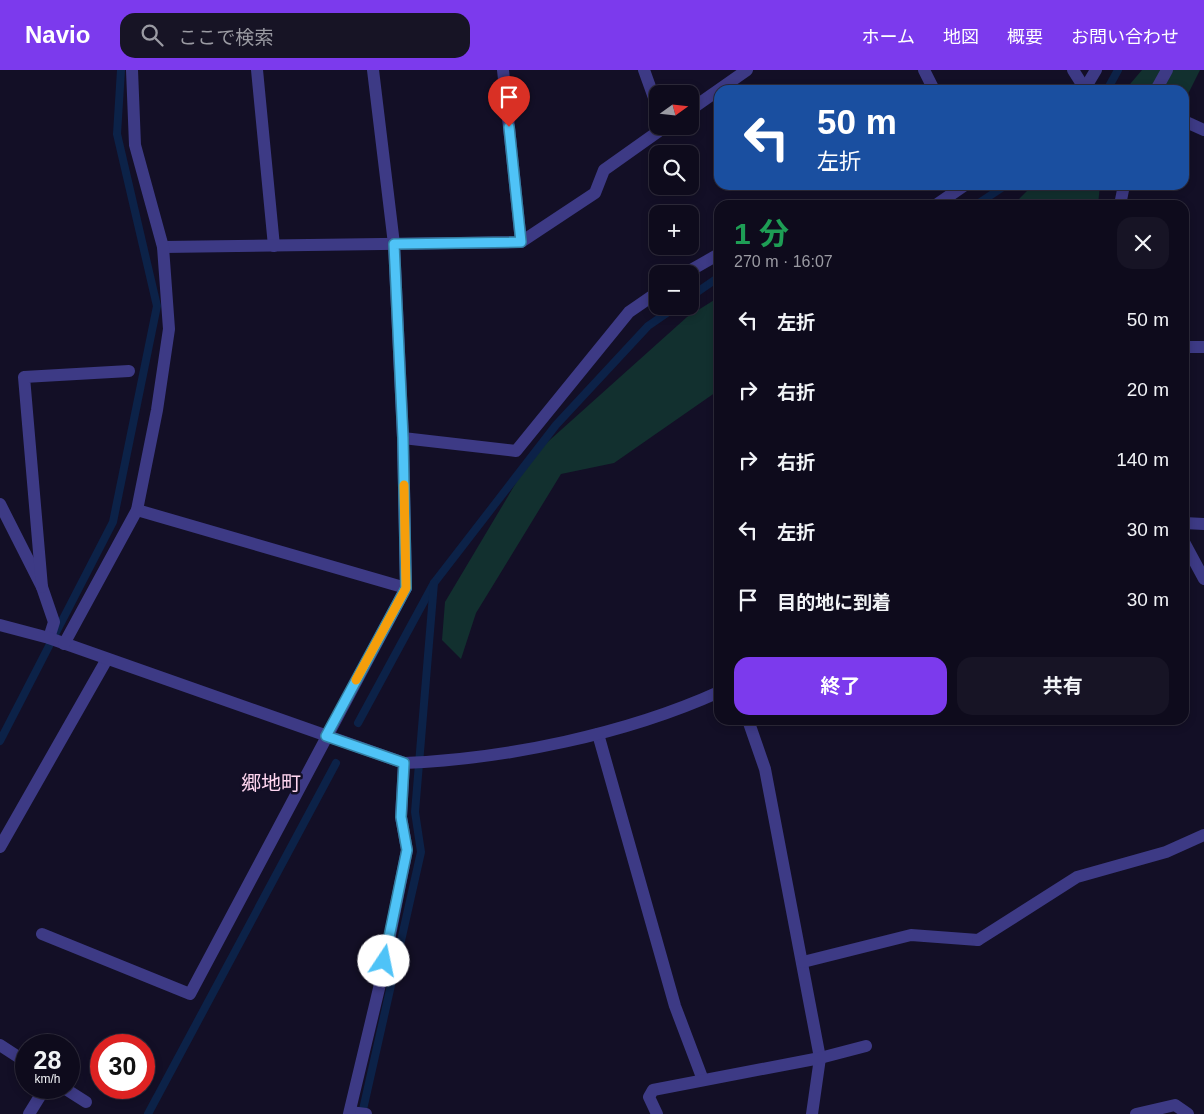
<!DOCTYPE html>
<html lang="ja">
<head>
<meta charset="utf-8">
<style>
  :root { --surface:#0e0b1c; --page:#171425; --text:#f1f3f6; --muted:#9b9ba3; --line:#2e2b3b; --accent:#7c3aed }
  body { margin:0; font-family:Helvetica,"Noto Sans JP",sans-serif; background:var(--page); color:var(--text); height:100vh; display:flex; flex-direction:column; font-size:19px; white-space:nowrap }
  * { box-sizing:border-box; margin:0 }
  p { font-size:16px; color:var(--muted) }
  .icon { flex:none; width:28px; height:28px; fill:none; stroke:currentColor; stroke-width:2; stroke-linecap:round; stroke-linejoin:round }
  .map { position:relative; flex:1; overflow:hidden }
  .panel { position:absolute; left:714px; top:130px; width:475px; height:525px; display:flex; flex-direction:column; background:var(--surface); border-radius:15px; box-shadow:0 2px 8px #0003,0 0 0 1px var(--line) }
  .panel>* { flex:none }
  .top-card { position:absolute; left:714px; top:15px; width:475px; height:105px; border-radius:15px; box-shadow:0 2px 8px #0003,0 0 0 1px var(--line); background:#1a4fa0; color:#fff; overflow:hidden }
  .needle { width:32px; rotate:75deg }
  .tools { position:absolute; left:649px; top:15px; display:grid; gap:10px }
  .tools a { display:grid; place-items:center; width:50px; height:50px; border-radius:10px; background:var(--surface); box-shadow:0 2px 8px #0003,0 0 0 1px var(--line); font-size:25px }
  .speed { position:absolute; left:15px; top:964px; display:flex; gap:10px; font-size:25px; font-weight:700; text-align:center }
  .speed>* { display:grid; place-content:center; width:65px; height:65px; border-radius:50%; background:var(--surface); box-shadow:0 2px 8px #0003,0 0 0 1px var(--line); line-height:1 }
  .speed small { font-size:12px; font-weight:400 }
  .speed .limit { border:8px solid #d22; background:#fff; color:#111 }
  .pin { position:absolute; display:grid; place-items:center; width:42px; height:42px; color:#fff; margin:-51px -21px; border-radius:50% 50% 50% 0; rotate:-45deg; box-shadow:0 0 5px #0007 }
  .pin .icon { rotate:45deg }
  .me { position:absolute; width:55px; margin:-28px; rotate:11deg; stroke-linejoin:round; filter:drop-shadow(0 0 4px #0008) }
  .turn { display:flex; align-items:center; gap:18px; height:105px; padding:0 20px; font-size:22px }
  .turn .icon { width:65px; height:65px; stroke-width:2.5 }
  .turn b { display:block; font-size:35px; line-height:42px }
  .round { display:grid; place-items:center; flex:none; width:52px; height:52px; border-radius:15px; background:var(--page) }
  .headline { display:flex; align-items:center; justify-content:space-between; height:85px; padding:0 20px }
  h1 { font-size:30px; font-weight:700; line-height:38px; color:#1e9e55 }
  .cta { display:flex; gap:10px; margin-top:auto; padding:10px 20px }
  .cta a { flex:1; height:58px; border-radius:15px; background:var(--accent); color:#fff; font-size:20px; font-weight:700; line-height:58px; text-align:center }
  .cta a+a { background:var(--page); color:var(--text) }
  ul { padding:0; list-style:none }
  li { display:flex; align-items:center; gap:15px; height:70px; padding:0 20px }
  li div { flex:1 }
  li b { display:block; font-size:19px }
  li em { font-style:normal }
  header { display:flex; align-items:center; gap:30px; box-sizing:border-box; height:70px; padding:0 25px; background:var(--accent); color:#fff }
  header strong { font-size:24px }
  nav { display:flex; gap:28px; margin-inline-start:auto; font-size:18px }
  .search { width:350px; height:45px; background:var(--page); display:flex; align-items:center; gap:12px; box-sizing:border-box; padding:0 18px; border-radius:15px; color:var(--muted); font-size:19px }
  .map>svg:first-child { display:block }
  .green { fill:#12302f }
  .lines { fill:none; stroke-linecap:round; stroke-linejoin:round }
  .stream { stroke:#0c2248; stroke-width:8 }
  .lane { stroke:#3d3a85; stroke-width:12 }
  .street { stroke:#3d3a85; stroke-width:12 }
  .route-casing { stroke:#337fa1; stroke-width:12 }
  .route { stroke:#4fc3f7; stroke-width:9 }
  .slow { stroke:#f59e0b; stroke-width:9 }
  .labels { text-anchor:middle; dominant-baseline:central; stroke-width:5; stroke-linejoin:round; paint-order:stroke }
  .quarter-label { font-size:20px; fill:#ffd6f0; stroke:#130f26 }
</style>
</head>
<body>
<header>
<strong>Navio</strong>
<div class="search"><svg class="icon" aria-label="search" viewBox="0 0 24 24"><circle cx="10" cy="10" r="6"/><path d="M15 15l6 6"/></svg>ここで検索</div>
<nav><a>ホーム</a><a>地図</a><a>概要</a><a>お問い合わせ</a></nav>
</header>
<div class="map">
<svg width="1204" height="1044" viewBox="0 0 1204 1044">
  <rect width="100%" height="100%" fill="#130f26"/>
  <g class="green">
    <polygon points="1142,0 1200,0 1184,32 1184,20 1125,20"/>
    <polygon points="1033,115 1100,115 1098,135 1013,135"/>
    <polygon points="719,227 719,320 614,393 561,404 476,543 461,589 442,570 445,532 532,386 687,247"/>
  </g>
  <g class="lines">
    <g class="stream">
      <polyline points="1107,20 1118,0"/>
      <polyline points="976,135 1006,115"/>
      <polyline points="690,227 719,207"/>
      <polyline points="358,653 434,513 556,355 648,256 677,236"/>
      <polyline points="0,671 113,452 157,236 117,64 121,0"/>
      <polyline points="148,1044 336,693"/>
      <polyline points="362,1044 421,782 415,742 434,513"/>
    </g>
    <g class="lane">
      <polyline points="1184,51 1204,60"/>
      <polyline points="1184,277 1204,277"/>
      <polyline points="0,434 42,517 54,552 49,568"/>
      <polyline points="42,517 24,307 129,301"/>
      <polyline points="748,650 765,699 820,988 812,1044"/>
      <polyline points="598,664 675,936 703,1010"/>
      <polyline points="0,777 107,589"/>
      <polyline points="803,892 911,865 978,870"/>
      <polyline points="350,1042 366,1044"/>
    </g>
    <g class="street">
      <polyline points="257,0 274,176"/>
      <polyline points="503,0 521,172"/>
      <polyline points="644,0 658,39"/>
      <polyline points="924,0 934,20"/>
      <polyline points="1073,0 1085,19"/>
      <polyline points="1084,20 1096,0"/>
      <polyline points="1156,20 1167,0"/>
      <polyline points="690,40 747,0"/>
      <polyline points="936,135 965,115"/>
      <polyline points="1120,135 1124,115"/>
      <polyline points="163,177 521,172 595,123 604,100 666,56"/>
      <polyline points="684,204 719,184"/>
      <polyline points="403,368 516,381 629,242 658,222"/>
      <polyline points="137,440 406,518"/>
      <polyline points="1184,453 1204,454"/>
      <polyline points="1184,472 1204,509"/>
      <path d="M0,555L49,568L404,693C506,689 626,664 719,622"/>
      <polyline points="64,574 137,440 157,340 169,259 163,177 135,75 132,0"/>
      <polyline points="42,864 190,924 406,518 403,368 394,174 373,0"/>
      <polyline points="978,870 1077,807 1166,782 1204,765"/>
      <polyline points="0,975 26,992"/>
      <polyline points="64,1018 86,1032"/>
      <polyline points="29,1044 45,1018"/>
      <polyline points="349,1044 381,910 407,780 401,747 404,693"/>
      <polyline points="657,1044 649,1027 653,1020 820,988 866,976"/>
      <polyline points="1136,1044 1175,1035 1188,1044"/>
    </g>
  </g>
  <g class="lines">
    <g class="route-casing">
      <polyline id="route" points="384,891 407,780 401,747 404,693 326,666 406,518 403,368 394,174 521,172 509,57"/>
    </g>
    <use href="#route" class="route"/>
    <polyline class="slow" points="356,610 406,518 404,415"/>
  </g>
  <g class="labels">
    <g class="quarter-label">
      <text x="271" y="713">郷地町</text>
    </g>
  </g>
</svg>
<div class="tools">
<a><svg class="needle" viewBox="-14 -14 28 28"><path d="M0-13l5 13h-10z" fill="#e53935"/><path d="M0 13l5-13h-10z" fill="#9b9ba3"/></svg></a>
<a><svg class="icon" aria-label="search" viewBox="0 0 24 24"><circle cx="10" cy="10" r="6"/><path d="M15 15l6 6"/></svg></a>
<a>+</a>
<a>−</a>
</div>
<div class="speed"><div>28<small>km/h</small></div><div class="limit">30</div></div>
<div class="pin" style="left:509px;top:57px;background:#d93025"><svg class="icon" aria-label="arrive" viewBox="0 0 24 24"><path d="M6 21V4h12l-3 4 3 4H6"/></svg></div>
<svg class="me" style="left:384px;top:891px" viewBox="-20 -20 40 40"><circle r="19" fill="#fff"/><path d="M0-13L10 11 0 6-10 11z" fill="#4fc3f7"/></svg>
<div class="top-card">
<div class="turn"><svg class="icon" aria-label="left" viewBox="0 0 24 24"><path d="M17 20v-9H6M10 6l-5 5 5 5"/></svg><div><b>50 m</b>左折</div></div>
</div>
<section class="panel">
<div class="headline"><div><h1>1 分</h1><p>270 m · 16:07</p></div><a class="round"><svg class="icon" aria-label="close" viewBox="0 0 24 24"><path d="M6 6l12 12M18 6L6 18"/></svg></a></div>
<ul>
<li><svg class="icon" aria-label="left" viewBox="0 0 24 24"><path d="M17 20v-9H6M10 6l-5 5 5 5"/></svg><div><b>左折</b></div><em>50 m</em></li>
<li><svg class="icon" aria-label="right" viewBox="0 0 24 24"><path d="M7 20v-9h11M14 6l5 5-5 5"/></svg><div><b>右折</b></div><em>20 m</em></li>
<li><svg class="icon" aria-label="right" viewBox="0 0 24 24"><path d="M7 20v-9h11M14 6l5 5-5 5"/></svg><div><b>右折</b></div><em>140 m</em></li>
<li><svg class="icon" aria-label="left" viewBox="0 0 24 24"><path d="M17 20v-9H6M10 6l-5 5 5 5"/></svg><div><b>左折</b></div><em>30 m</em></li>
<li><svg class="icon" aria-label="arrive" viewBox="0 0 24 24"><path d="M6 21V4h12l-3 4 3 4H6"/></svg><div><b>目的地に到着</b></div><em>30 m</em></li>
</ul>
<div class="cta"><a>終了</a><a>共有</a></div>
</section>
</div>
</body>
</html>
